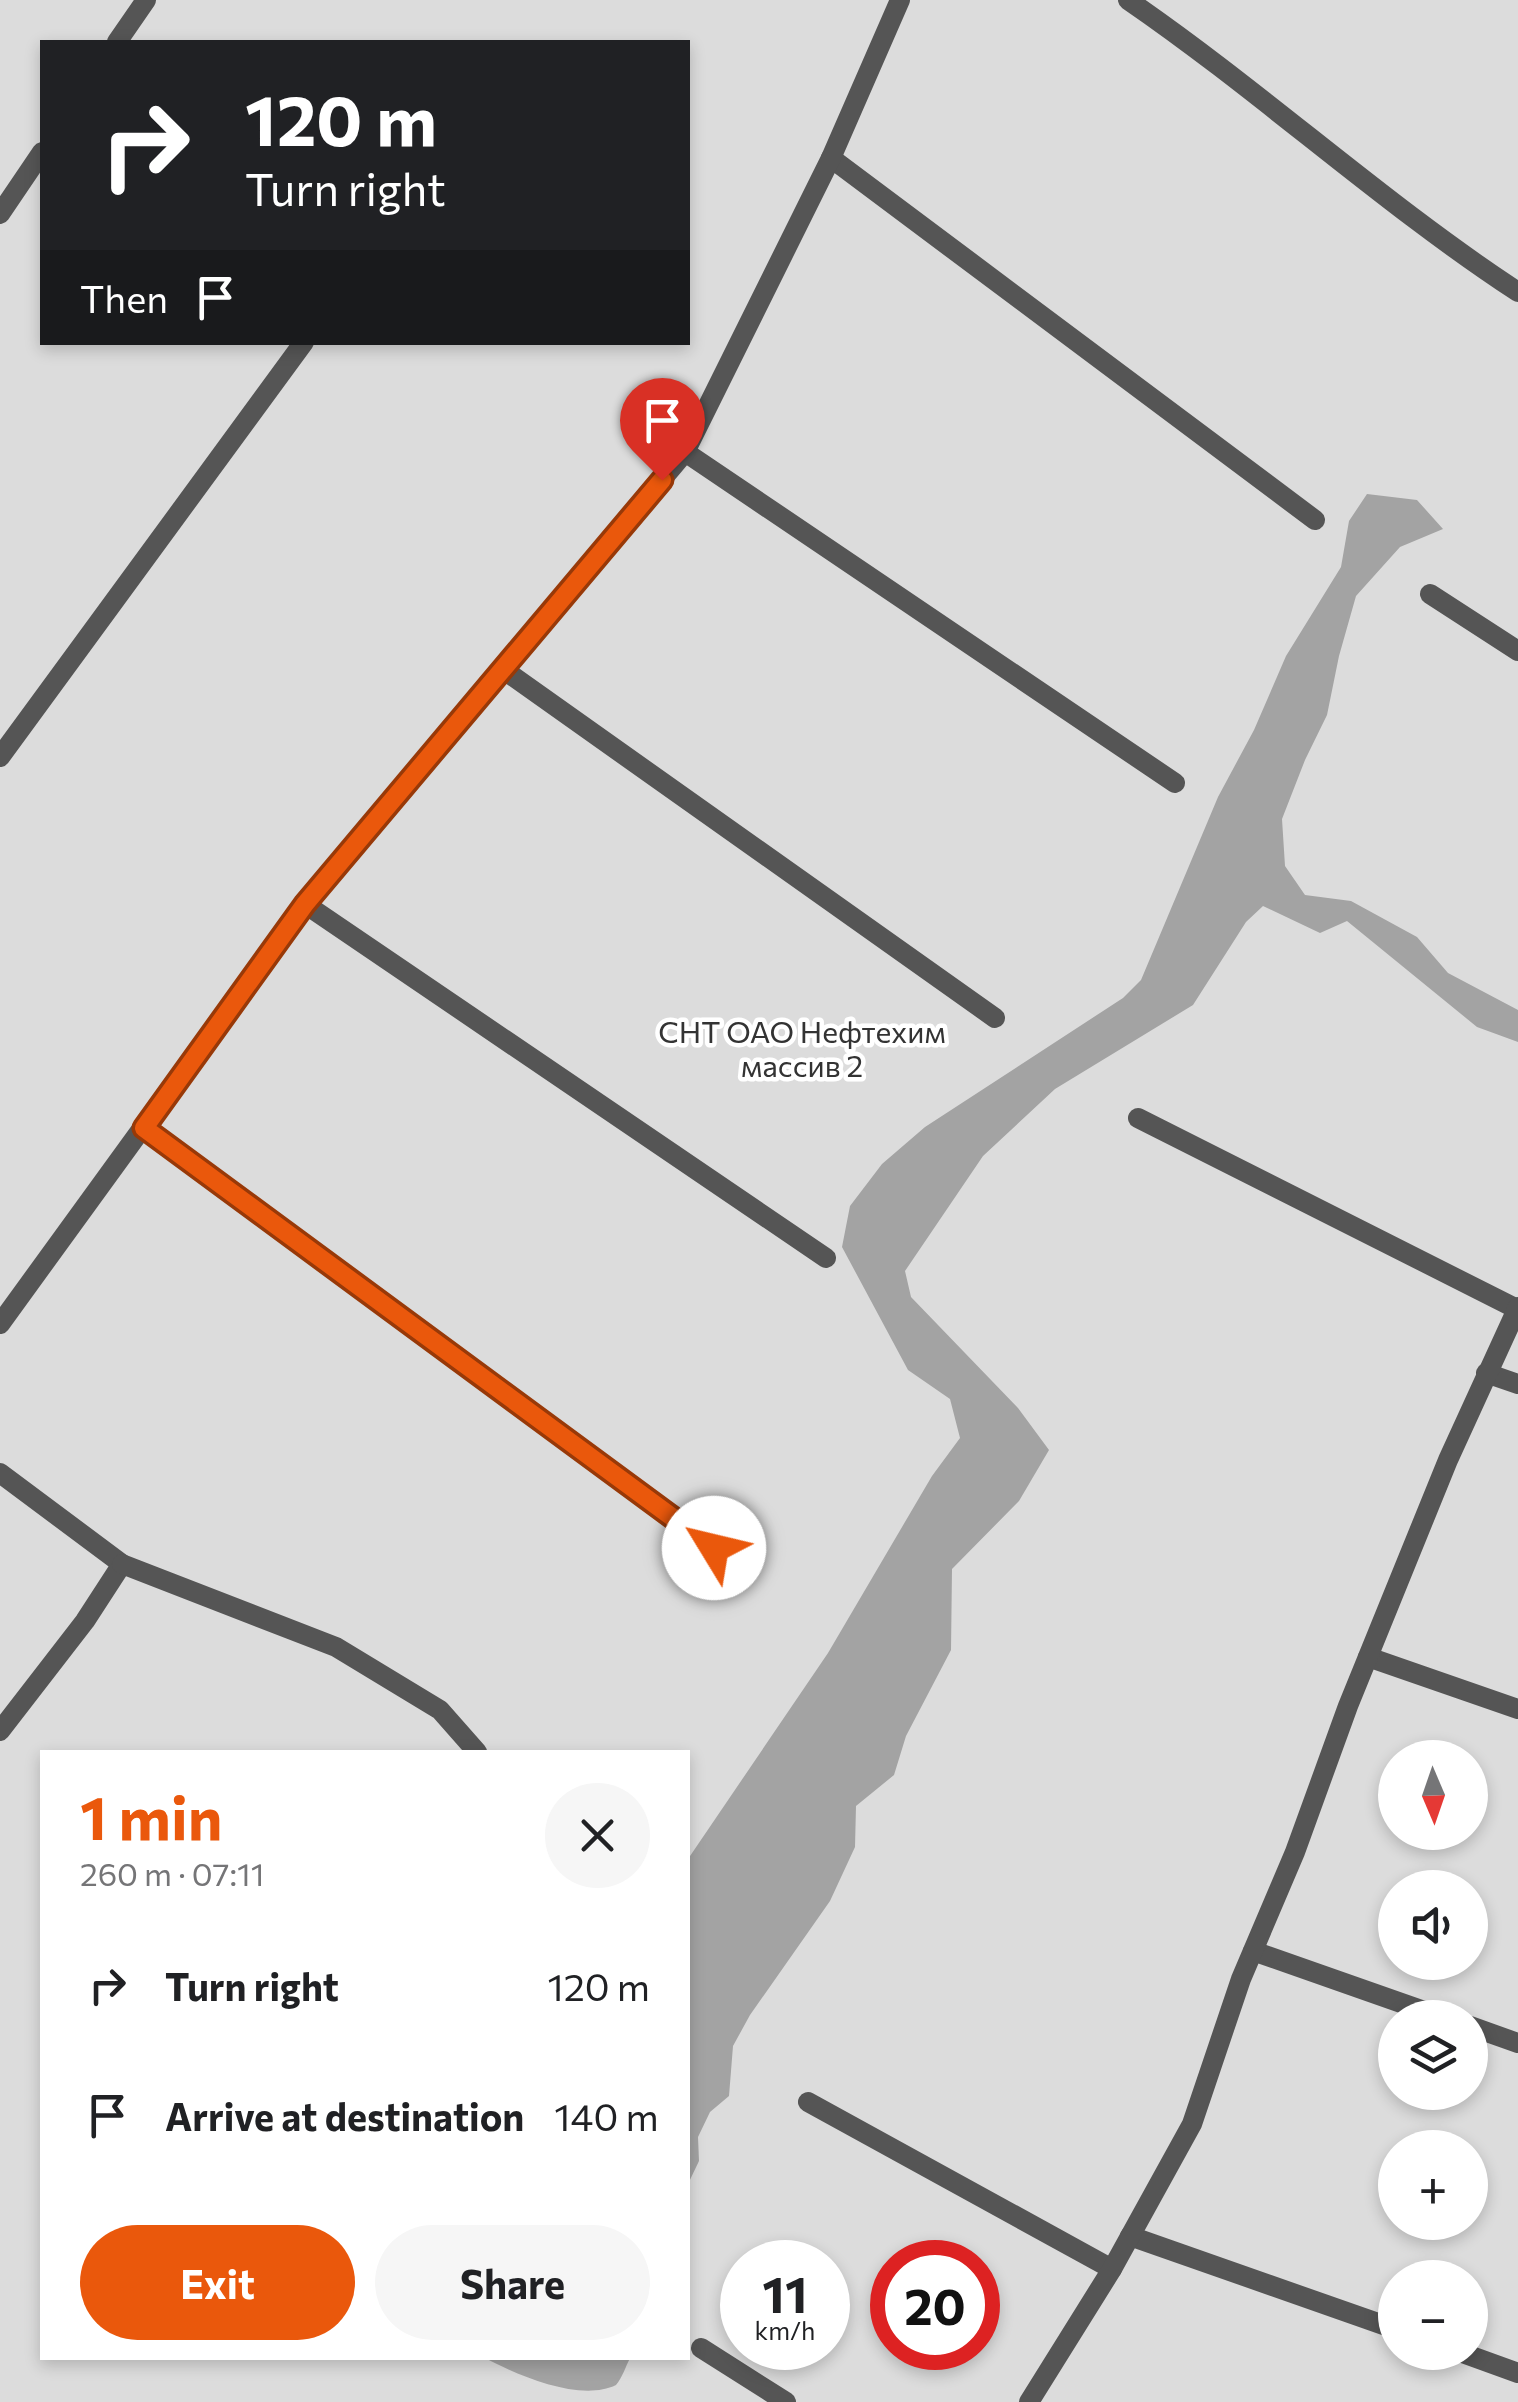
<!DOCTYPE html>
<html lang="en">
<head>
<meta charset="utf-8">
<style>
  :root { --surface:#fff; --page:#f6f6f6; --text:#202124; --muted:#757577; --accent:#ea580c }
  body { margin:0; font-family:Commissioner,sans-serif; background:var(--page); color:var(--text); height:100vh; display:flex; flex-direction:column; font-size:38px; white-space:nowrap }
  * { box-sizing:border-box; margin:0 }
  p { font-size:32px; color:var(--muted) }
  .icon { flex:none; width:55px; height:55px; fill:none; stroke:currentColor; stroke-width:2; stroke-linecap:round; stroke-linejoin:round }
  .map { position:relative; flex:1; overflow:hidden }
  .sheet { position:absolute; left:40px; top:1750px; width:650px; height:610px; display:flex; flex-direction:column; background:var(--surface); border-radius:0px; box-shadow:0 5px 15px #0003 }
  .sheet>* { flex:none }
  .banner { position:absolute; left:40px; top:40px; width:650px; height:305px; border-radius:0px; box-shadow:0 5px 15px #0003; background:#202124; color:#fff; overflow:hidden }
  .needle { width:65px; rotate:178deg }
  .tools { position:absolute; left:1378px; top:1740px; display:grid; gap:20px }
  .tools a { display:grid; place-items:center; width:110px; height:110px; border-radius:50%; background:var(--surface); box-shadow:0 5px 15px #0003; font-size:50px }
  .speed { position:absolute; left:720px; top:2240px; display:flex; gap:20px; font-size:50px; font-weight:700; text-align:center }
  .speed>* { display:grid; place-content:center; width:130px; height:130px; border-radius:50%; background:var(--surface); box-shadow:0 5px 15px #0003; line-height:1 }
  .speed small { font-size:25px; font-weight:400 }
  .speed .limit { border:15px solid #d22; background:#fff; color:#111 }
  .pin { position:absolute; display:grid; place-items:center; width:85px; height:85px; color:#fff; margin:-102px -42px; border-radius:50% 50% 50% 0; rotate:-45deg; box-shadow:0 0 10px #0007 }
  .pin .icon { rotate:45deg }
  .me { position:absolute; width:110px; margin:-55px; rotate:306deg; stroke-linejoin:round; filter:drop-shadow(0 0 8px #0008) }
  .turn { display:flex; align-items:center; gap:35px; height:210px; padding:0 40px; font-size:45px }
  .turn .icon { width:130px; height:130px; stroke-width:2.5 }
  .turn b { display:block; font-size:70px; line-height:85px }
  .then { display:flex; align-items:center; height:95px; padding:0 40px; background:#0003; gap:20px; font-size:38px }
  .round { display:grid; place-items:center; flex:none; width:105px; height:105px; border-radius:52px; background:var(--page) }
  .overview { display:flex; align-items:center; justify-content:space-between; height:170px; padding:0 40px }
  h1 { font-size:60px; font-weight:700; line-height:75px; color:var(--accent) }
  .primary-button { display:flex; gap:20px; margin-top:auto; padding:20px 40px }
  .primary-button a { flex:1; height:115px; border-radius:60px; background:var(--accent); color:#fff; font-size:40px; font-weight:700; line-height:115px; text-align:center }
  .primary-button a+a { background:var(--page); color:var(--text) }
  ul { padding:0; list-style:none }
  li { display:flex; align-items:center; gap:30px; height:130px; padding:0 40px }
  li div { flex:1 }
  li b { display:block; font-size:38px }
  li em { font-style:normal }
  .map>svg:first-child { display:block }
  .green { fill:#dcdcdc; fill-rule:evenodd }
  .water { fill:#a3a3a3 }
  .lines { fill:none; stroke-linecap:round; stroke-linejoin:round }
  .service { stroke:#555; stroke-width:20 }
  .route-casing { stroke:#983908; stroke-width:25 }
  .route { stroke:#ea580c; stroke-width:18 }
  .labels { text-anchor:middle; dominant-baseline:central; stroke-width:9; stroke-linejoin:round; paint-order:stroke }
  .park-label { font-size:30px; fill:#333; stroke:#fff }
</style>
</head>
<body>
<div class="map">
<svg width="1518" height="2402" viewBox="0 0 1518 2402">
  <rect width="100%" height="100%" fill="#fff"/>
  <path class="green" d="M0,0H1518V2402H0ZM42,42H688V342H42ZM42,1752H688V2358H42ZM1395,1758H1470V1832H1395ZM1395,1888H1470V1962H1395ZM1395,2018H1470V2092H1395ZM1395,2148H1470V2222H1395ZM742,2262H828V2348H742ZM892,2262H978V2348H892ZM1395,2278H1470V2352H1395Z"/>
  <g class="water">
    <polygon points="1367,494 1417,500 1443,529 1400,547 1356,596 1339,656 1327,715 1305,760 1282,819 1285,866 1305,895 1351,901 1417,937 1448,973 1518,1010 1518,1042 1477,1027 1347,921 1320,933 1263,906 1246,922 1193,1005 1055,1089 983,1156 905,1271 911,1297 1018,1408 1049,1450 1019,1501 952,1569 951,1650 906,1736 894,1775 856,1806 855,1847 830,1901 750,2015 733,2046 729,2096 710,2112 698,2137 699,2161 688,2184 688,1859 828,1653 932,1476 960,1438 950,1399 908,1370 842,1247 850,1206 882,1164 925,1127 1123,998 1141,980 1218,797 1254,730 1286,656 1341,567 1349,521"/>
    <path d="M485,2358H630C626,2366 622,2378 616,2385C581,2402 521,2377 485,2358Z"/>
  </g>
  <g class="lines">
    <g class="service">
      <path d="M1128,0C1262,92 1382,203 1518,292"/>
      <polyline points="117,42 146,0"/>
      <polyline points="831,158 1315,520"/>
      <polyline points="0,214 42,152"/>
      <polyline points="685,452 1175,783"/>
      <polyline points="1430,594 1518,651"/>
      <polyline points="504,670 995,1018"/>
      <polyline points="0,757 304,342"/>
      <polyline points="305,904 826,1258"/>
      <polyline points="1138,1118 1517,1309"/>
      <polyline points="145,1128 714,1548"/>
      <polyline points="0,1324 305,904 685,452 831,158 900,0"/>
      <polyline points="1486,1373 1518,1384"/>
      <polyline points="0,1473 122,1564 85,1621 0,1731"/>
      <polyline points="122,1564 336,1647 440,1710 477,1752"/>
      <polyline points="1368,1657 1518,1709"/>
      <polyline points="1253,1951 1444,2018"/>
      <polyline points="1470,2026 1518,2043"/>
      <polyline points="808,2102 1112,2269"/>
      <polyline points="1130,2236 1395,2329"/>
      <polyline points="701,2348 786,2402"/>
      <polyline points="1460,2352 1518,2373"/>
      <polyline points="1029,2402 1112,2269 1192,2124 1241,1979 1295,1852 1348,1706 1448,1460 1518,1307"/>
    </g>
  </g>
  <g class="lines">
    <g class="route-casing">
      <polyline id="route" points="662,480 305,904 144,1128 714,1548"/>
    </g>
    <use href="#route" class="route"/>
  </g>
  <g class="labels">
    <g class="park-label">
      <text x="802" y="1030">СНТ ОАО Нефтехим<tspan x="802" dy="34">массив 2</tspan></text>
    </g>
  </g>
</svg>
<div class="tools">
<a><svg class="needle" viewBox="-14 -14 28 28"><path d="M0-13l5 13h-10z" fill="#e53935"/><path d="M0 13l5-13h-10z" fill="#757577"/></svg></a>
<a><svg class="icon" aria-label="sound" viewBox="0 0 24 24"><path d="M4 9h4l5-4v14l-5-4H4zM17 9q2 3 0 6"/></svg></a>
<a><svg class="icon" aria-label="layers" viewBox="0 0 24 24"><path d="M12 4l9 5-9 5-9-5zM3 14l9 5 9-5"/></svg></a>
<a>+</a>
<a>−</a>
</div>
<div class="speed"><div>11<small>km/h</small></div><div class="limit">20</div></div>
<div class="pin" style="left:662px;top:480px;background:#d93025"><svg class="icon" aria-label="arrive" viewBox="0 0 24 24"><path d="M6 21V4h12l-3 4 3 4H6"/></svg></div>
<svg class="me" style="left:714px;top:1548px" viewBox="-20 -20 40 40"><circle r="19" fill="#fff"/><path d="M0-13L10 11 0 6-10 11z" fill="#ea580c"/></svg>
<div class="banner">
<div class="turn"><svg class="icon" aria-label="right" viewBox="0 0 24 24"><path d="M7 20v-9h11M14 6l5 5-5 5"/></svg><div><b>120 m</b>Turn right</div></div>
<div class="then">Then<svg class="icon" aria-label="arrive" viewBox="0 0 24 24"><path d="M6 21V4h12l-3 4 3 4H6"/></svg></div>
</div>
<section class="sheet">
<div class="overview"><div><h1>1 min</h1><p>260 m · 07:11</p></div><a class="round"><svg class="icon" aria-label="close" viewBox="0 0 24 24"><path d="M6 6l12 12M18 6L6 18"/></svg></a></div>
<ul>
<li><svg class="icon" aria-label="right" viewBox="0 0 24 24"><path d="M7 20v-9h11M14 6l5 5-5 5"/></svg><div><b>Turn right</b></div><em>120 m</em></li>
<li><svg class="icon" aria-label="arrive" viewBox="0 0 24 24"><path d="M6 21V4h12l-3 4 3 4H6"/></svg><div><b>Arrive at destination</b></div><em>140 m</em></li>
</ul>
<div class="primary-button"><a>Exit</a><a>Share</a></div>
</section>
</div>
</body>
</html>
